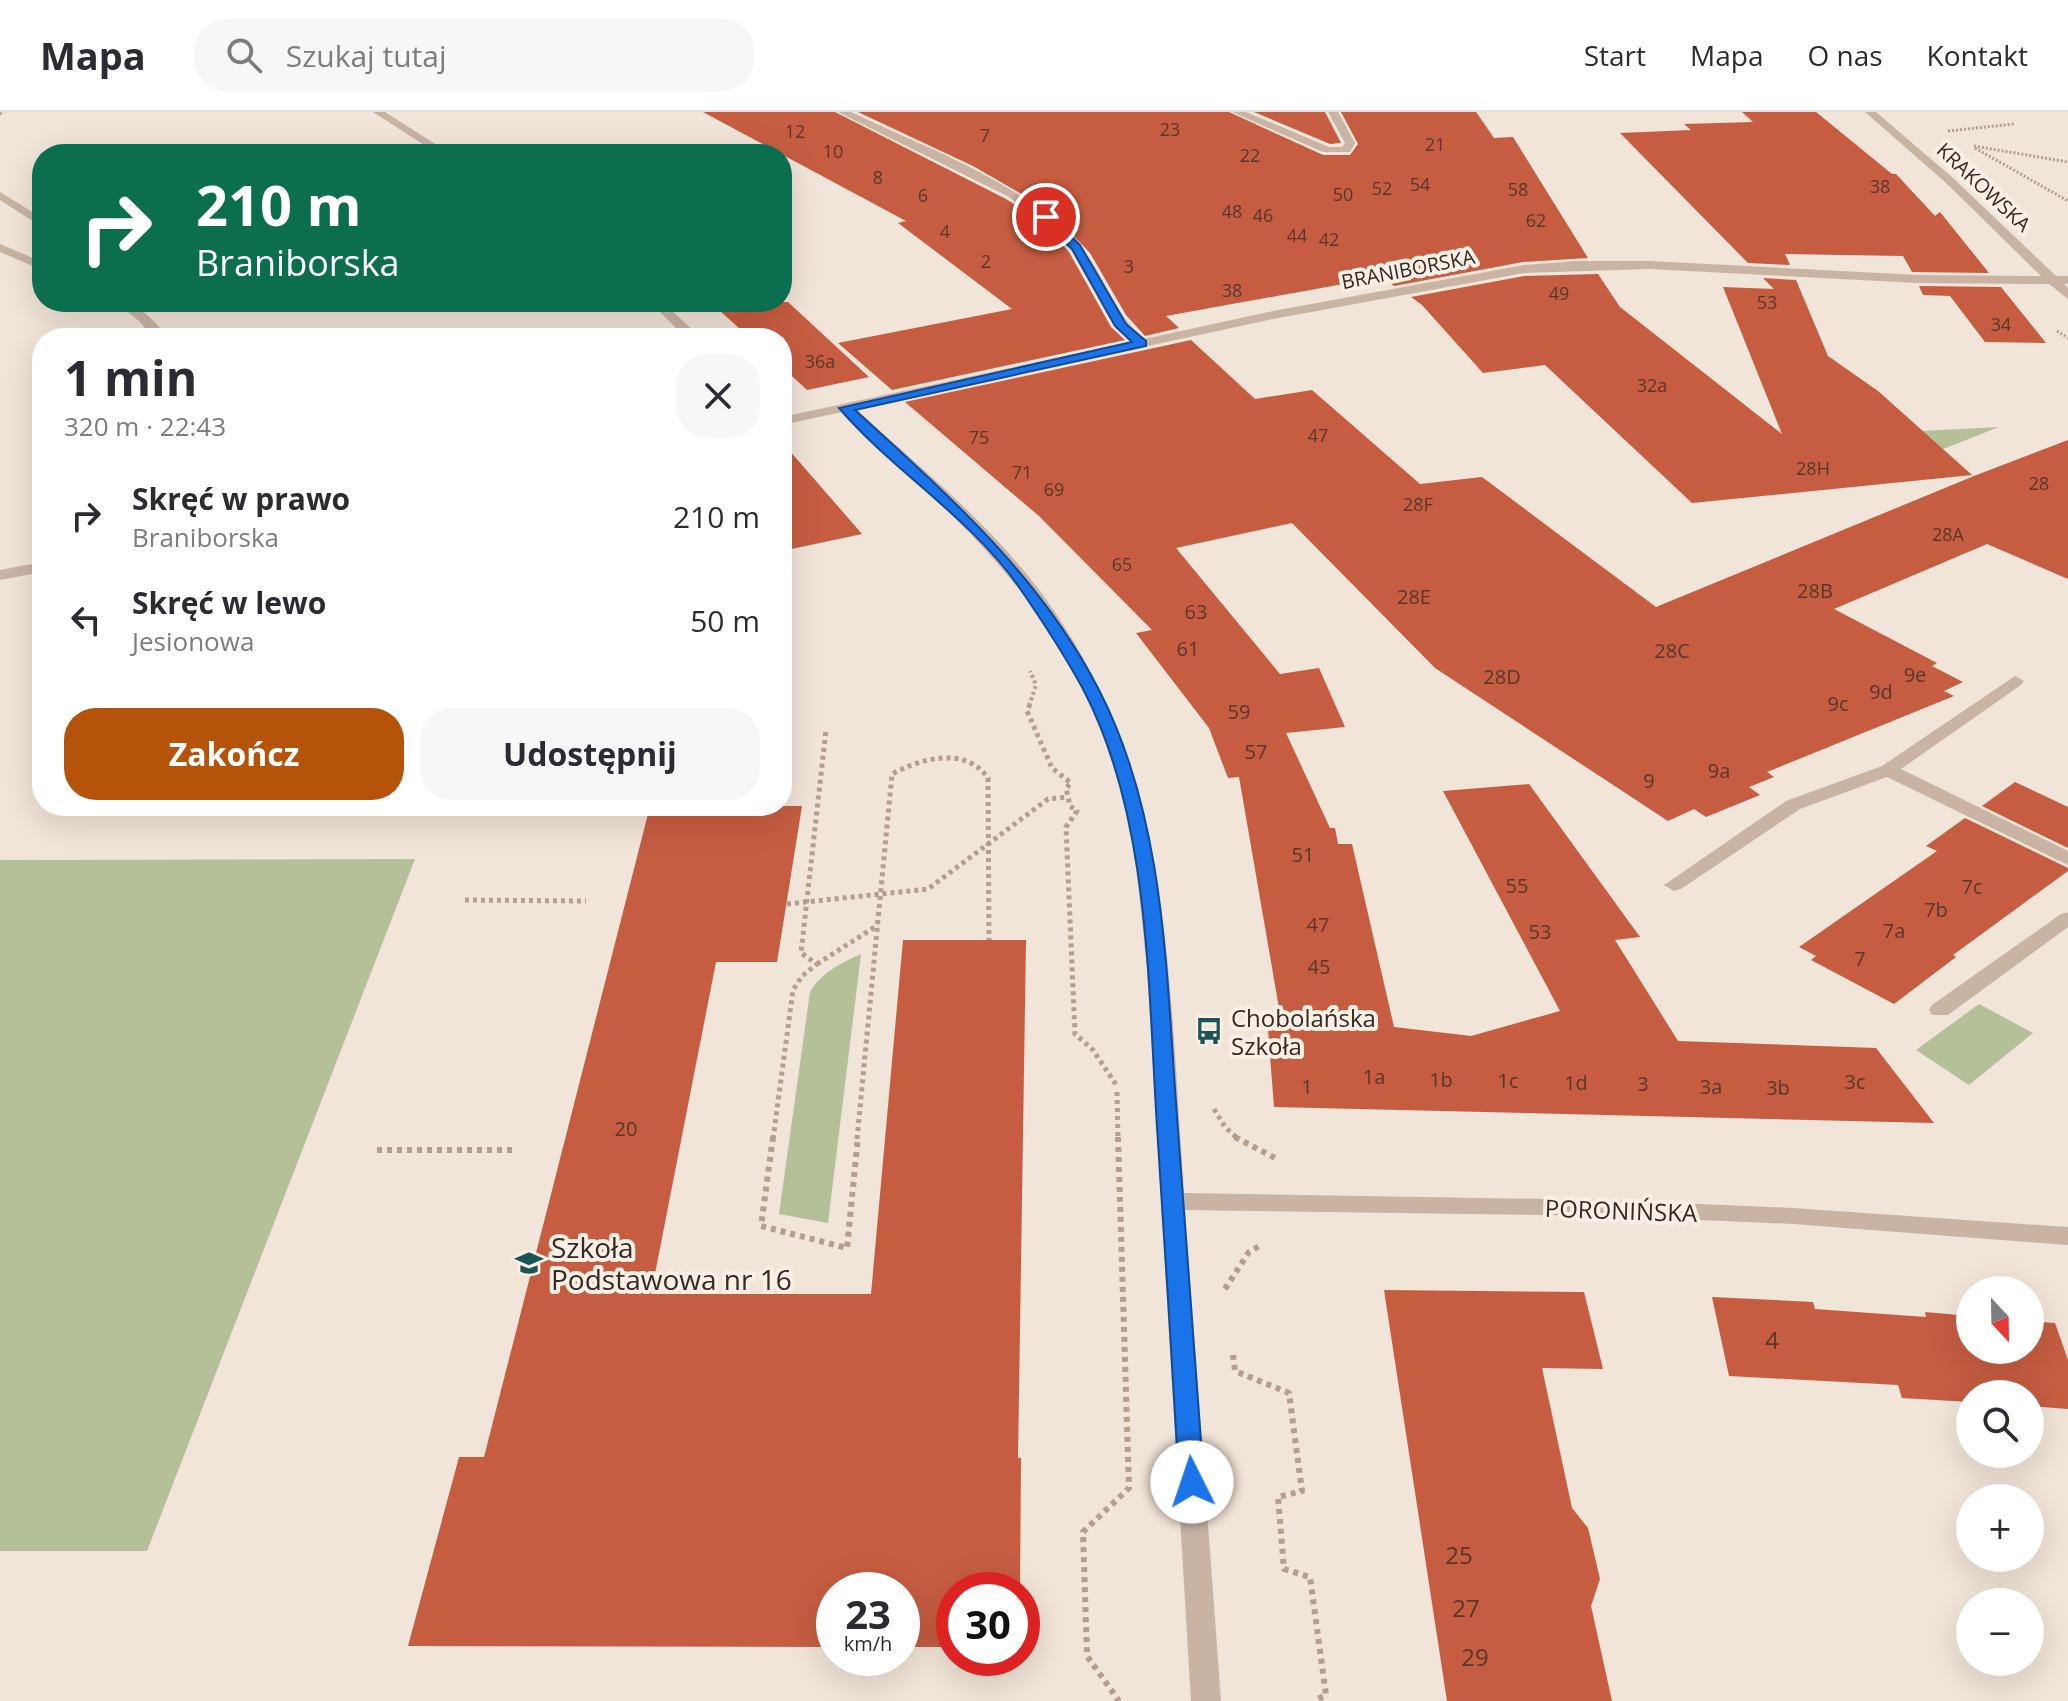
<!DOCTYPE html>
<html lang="pl">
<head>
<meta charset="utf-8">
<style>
  :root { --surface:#fff; --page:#f7f7f7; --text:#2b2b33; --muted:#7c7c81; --line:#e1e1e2; --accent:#b45309 }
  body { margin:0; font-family:"Open Sans",sans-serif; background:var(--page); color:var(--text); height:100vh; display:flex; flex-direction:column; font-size:30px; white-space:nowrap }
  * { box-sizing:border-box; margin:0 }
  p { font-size:26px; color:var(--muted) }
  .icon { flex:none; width:44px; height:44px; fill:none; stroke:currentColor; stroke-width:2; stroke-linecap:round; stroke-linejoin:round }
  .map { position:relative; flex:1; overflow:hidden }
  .details { position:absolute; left:32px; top:216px; width:760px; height:488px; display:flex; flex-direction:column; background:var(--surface); border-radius:32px; box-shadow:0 8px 32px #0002 }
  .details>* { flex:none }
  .hud { position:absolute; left:32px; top:32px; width:760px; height:168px; border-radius:32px; box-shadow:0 8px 32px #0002; background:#0b6e4f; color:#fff; overflow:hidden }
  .needle { width:52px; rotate:158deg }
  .controls { position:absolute; left:1956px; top:1164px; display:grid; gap:16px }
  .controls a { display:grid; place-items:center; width:88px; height:88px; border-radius:50%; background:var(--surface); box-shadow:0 8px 32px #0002; font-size:40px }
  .speed { position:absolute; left:816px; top:1460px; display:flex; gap:16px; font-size:40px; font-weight:700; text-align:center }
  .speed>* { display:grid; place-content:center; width:104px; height:104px; border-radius:50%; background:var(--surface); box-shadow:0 8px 32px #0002; line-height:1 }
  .speed small { font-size:20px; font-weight:400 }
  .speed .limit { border:12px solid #d22; background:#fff; color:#111 }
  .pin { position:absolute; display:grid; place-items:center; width:68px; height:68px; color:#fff; margin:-34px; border:4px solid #fff; border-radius:50%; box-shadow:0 2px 8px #0007 }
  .me { position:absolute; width:88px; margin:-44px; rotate:356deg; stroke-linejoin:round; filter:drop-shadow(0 0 6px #0008) }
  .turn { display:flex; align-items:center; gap:28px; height:168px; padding:0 32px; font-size:36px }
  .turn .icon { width:104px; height:104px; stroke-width:2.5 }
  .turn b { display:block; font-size:56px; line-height:68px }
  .round { display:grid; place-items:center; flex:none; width:84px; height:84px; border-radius:32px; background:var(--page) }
  .summary { display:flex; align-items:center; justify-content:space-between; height:136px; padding:0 32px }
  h1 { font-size:48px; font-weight:700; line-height:60px }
  .button { display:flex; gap:16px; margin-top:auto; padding:16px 32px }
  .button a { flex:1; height:92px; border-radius:32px; background:var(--accent); color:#fff; font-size:32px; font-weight:700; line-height:92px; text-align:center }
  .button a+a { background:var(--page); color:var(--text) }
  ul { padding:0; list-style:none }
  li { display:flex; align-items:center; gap:24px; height:104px; padding:0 32px }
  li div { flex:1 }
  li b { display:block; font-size:30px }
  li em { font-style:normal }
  header { display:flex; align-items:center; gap:48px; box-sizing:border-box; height:112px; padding:0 40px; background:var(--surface); border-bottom:2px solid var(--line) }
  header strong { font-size:38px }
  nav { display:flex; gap:44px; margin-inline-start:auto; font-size:28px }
  .search { width:560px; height:72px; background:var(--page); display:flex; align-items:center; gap:20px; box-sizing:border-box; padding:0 28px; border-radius:32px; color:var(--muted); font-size:30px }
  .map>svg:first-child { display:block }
  .green { fill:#b4c098 }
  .building { fill:#c65d41 }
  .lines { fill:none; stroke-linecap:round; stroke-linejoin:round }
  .path-far3 { stroke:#b59e8e; stroke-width:3; stroke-dasharray:2 2; stroke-linecap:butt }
  .path-far2 { stroke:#b59e8e; stroke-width:4; stroke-dasharray:3 3; stroke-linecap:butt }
  .path-far1 { stroke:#b59e8e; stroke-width:5; stroke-dasharray:4 4; stroke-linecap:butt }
  .path { stroke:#b59e8e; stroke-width:6; stroke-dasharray:5 5; stroke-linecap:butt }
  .street { fill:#c9b4a4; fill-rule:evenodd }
  .route { fill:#1a73e8; stroke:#114b97; stroke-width:2 }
  .labels { text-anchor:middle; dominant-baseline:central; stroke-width:8; stroke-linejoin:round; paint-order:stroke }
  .far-number-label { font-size:18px; fill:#58372d }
  .far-street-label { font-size:20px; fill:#342a26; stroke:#f9efe4 }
  .number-label { font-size:20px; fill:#58372d }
  .poi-label { font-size:24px; fill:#342a26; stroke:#f9efe4; text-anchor:start }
  .street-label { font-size:24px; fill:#342a26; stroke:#f9efe4 }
  .near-number-label { font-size:24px; fill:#58372d }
  .near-poi-label { font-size:28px; fill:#342a26; stroke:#f9efe4; text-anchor:start }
</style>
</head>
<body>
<header>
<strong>Mapa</strong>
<div class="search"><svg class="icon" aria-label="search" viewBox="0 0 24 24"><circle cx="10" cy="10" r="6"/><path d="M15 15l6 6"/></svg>Szukaj tutaj</div>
<nav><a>Start</a><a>Mapa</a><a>O nas</a><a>Kontakt</a></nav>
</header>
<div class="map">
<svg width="2068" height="1589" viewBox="0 0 2068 1589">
  <rect width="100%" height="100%" fill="#f1e4d8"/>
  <g class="green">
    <polygon points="1999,315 1938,339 1901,320"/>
    <polygon points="415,747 147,1439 0,1439 0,748"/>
    <path d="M861,842L828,1111L779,1102L810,880C821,861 841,851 861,842Z"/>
    <polygon points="1979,892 2033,921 1969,973 1916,938"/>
  </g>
  <g class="building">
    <polygon points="703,0 835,0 1006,87 1040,109 1069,140 1111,215 1125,228 892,278 838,231 1012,197 898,111 906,109"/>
    <polygon points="858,0 1229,0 1323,43 1350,43 1358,32 1341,0 1476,0 1494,26 1513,25 1588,146 1523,150 1394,174 1382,165 1166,204 1179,216 1145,224 1126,203 1090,141 1058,108 1032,88 973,54"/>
    <polygon points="1254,0 1325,0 1341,31 1330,32"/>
    <polygon points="1742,0 1816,0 1892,62 1896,62 1935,104 1940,100 1989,161 1912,160 1903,144 1785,142 1790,153 1748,151 1620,21 1691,18 1684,12 1753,10"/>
    <polygon points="1598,162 1620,195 1782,322 1723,175 1774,177 1763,166 1796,168 1828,244 1878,279 1972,363 1692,391 1545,253 1483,261 1422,193 1411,185 1524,164"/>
    <polygon points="1919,174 2001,175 2046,231 1985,230 1950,184 1923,183"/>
    <polygon points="710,190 788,190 869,265 807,278 782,255 782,226 750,226"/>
    <polygon points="1191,228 1255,287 1312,278 1420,372 1482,365 1656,495 1974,364 2068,328 2068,467 1987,432 1834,497 1937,551 1932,554 1963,570 1944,579 1954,584 1767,660 1774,665 1749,675 1760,683 1706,705 1694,697 1668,709 1435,556 1292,411 1176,436 1280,562 1319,556 1345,615 1286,621 1330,716 1335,716 1338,732 1352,732 1394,915 1471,924 1560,899 1443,679 1529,672 1640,825 1615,828 1678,929 1876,936 1934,1011 1274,995 1268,918 1283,919 1239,665 1228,666 1209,616 1136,521 1152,518 1039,404 905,290"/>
    <polygon points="782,330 862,422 782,439"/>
    <polygon points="2015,670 2068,695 2068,736 1982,694"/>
    <polygon points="650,694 802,694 777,850 716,850 651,1182 871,1182 903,828 1026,828 1018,1346 1021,1346 1020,1478 954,1478 954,1535 902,1535 902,1478 834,1478 834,1535 408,1534 459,1345 484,1345"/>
    <polygon points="1965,706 2068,756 2068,759 1953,843 1956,845 1894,892 1811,848 1816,844 1799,835 1937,739 1926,734"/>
    <polygon points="1384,1178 1584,1180 1603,1257 1542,1256 1572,1396 1588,1416 1600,1467 1591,1494 1612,1589 1447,1589"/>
    <polygon points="1712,1185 1813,1190 1815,1197 1926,1205 1925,1200 1970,1204 1970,1238 2030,1238 2030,1209 2055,1211 2068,1248 2068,1297 2030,1294 2030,1282 1970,1282 1970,1290 1902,1286 1898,1273 1729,1264"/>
  </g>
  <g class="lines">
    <g class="path-far3">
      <polyline points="0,2 4,0"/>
      <polyline points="1948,19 2014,12"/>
      <polyline points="1974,34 2068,50"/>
      <polyline points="1975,36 2068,89"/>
      <polyline points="2057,219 2068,226"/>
    </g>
    <polyline class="path-far2" points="1029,594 1036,573 1030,559"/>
    <g class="path-far1">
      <polyline points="1030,592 1027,599 1052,656 1071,671 1066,676 1070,694 1077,699 1066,715 1075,922 1093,938 1117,974"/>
      <polyline points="465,788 586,789"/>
      <polyline points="787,792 928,777 1048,687 1068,685"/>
      <polyline points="817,852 878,813"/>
      <polyline points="1117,980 1118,1027"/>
      <polyline points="1214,997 1225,1015 1238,1027"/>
      <polyline points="773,1027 793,878 802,864 817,852 801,841 826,618"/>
      <path d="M857,1027L892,662C922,646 965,634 988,666L989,828"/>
    </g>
    <g class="path">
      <polyline points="773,1025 761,1114 847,1136 858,1025"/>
      <polyline points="1118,1025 1129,1376 1083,1420 1087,1544 1119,1589"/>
      <polyline points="1235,1025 1275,1046"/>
      <polyline points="377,1038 513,1038"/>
      <polyline points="1225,1177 1249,1140 1261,1133"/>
      <polyline points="1233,1243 1235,1259 1289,1281 1302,1379 1278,1385 1284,1457 1310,1465 1326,1583 1314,1589"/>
    </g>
    <g class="street">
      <polygon points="373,0 385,0 451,42 438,42"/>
      <path d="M838,0H851C924,35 1025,71 1078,132C1105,161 1112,200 1144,227L1273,199L1524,153L1576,149H1649L1918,163L2041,164L1945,70L1865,0H1876L1953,66L2056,164H2068V172H2064L2068,176V187L2049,172L1918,171L1649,157L1524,161L1273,207L856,297C917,353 982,405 1033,470C1174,651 1168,863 1184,1081L1608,1088L1793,1096L2068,1115V1133L1793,1112L1608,1104L1185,1098L1221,1589H1191L1147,856C1141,804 1138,751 1126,699C1080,511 978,425 842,300L782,313V305L1131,230L1114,214L1071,138L1042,107L1007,84Z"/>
      <polygon points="1232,0 1246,0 1329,35 1342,35 1345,31 1328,0 1338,0 1355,31 1350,40 1323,40"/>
      <polygon points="0,80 42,106 42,115 0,88"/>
      <polygon points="0,132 42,150 42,158 0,140"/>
      <path d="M115,190C139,190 153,207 168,226H154L139,209Z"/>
      <polygon points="650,190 663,190 701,226 686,226"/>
      <polygon points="42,450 42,460 0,468 0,458"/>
      <polygon points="2015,564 2024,569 2021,573 1901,657 2068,739 2068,753 1887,665 1800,697 1681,777 1674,779 1664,773 1786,689 1882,654"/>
      <polygon points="2068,800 2068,815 1948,903 1932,903 1929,898 1932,893 2061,802"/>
    </g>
  </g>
  <path class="route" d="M1042,103H1050L1080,133L1126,212L1146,229V234L855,298C949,384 1039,462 1099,578C1164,704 1166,853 1176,991C1185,1117 1195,1244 1204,1370L1200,1377L1192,1380L1183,1377L1179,1370C1172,1252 1165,1133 1157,1015C1148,874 1150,704 1083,577C1064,542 1041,507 1019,475C970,405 894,360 839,296L1132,230L1115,214L1072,137L1042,107Z"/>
  <defs>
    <g id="bus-bare" transform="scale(2.16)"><path d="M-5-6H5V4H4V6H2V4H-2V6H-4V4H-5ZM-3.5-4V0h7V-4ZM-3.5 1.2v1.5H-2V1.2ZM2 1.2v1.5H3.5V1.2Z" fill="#1b5456" stroke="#f9efe4" stroke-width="2.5" paint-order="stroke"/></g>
    <g id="school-bare" transform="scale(2.16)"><path d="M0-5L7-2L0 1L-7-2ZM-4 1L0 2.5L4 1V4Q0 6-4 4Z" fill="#1b5456" stroke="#f9efe4" stroke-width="2.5" paint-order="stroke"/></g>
  </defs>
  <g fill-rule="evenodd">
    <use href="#bus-bare" x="1209" y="919"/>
    <use href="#school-bare" x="529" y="1151"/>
  </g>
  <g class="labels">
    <g class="far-number-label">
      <text x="1170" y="17">23</text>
      <text x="795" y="19">12</text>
      <text x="985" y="23">7</text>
      <text x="1435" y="32">21</text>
      <text x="833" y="39">10</text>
      <text x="1250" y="43">22</text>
      <text x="878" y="65">8</text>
      <text x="1420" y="72">54</text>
      <text x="1880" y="74">38</text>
      <text x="1382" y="76">52</text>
      <text x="1518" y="77">58</text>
      <text x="1343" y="82">50</text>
      <text x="923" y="83">6</text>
      <text x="1232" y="99">48</text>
      <text x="1263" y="103">46</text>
      <text x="1536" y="108">62</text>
      <text x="945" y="119">4</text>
      <text x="1297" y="123">44</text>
      <text x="1329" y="127">42</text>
      <text x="986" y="149">2</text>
      <text x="1129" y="154">3</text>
      <text x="1232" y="178">38</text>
      <text x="1559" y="181">49</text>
      <text x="1767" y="190">53</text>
      <text x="2001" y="212">34</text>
      <text x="820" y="249">36a</text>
      <text x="1652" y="273">32a</text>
      <text x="1318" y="323">47</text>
      <text x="979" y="325">75</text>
      <text x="1813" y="356">28H</text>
      <text x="1022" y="360">71</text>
      <text x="2039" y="371">28</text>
      <text x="1054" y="377">69</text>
      <text x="1418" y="392">28F</text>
      <text x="1948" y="422">28A</text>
      <text x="1122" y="452">65</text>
    </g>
    <g class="far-street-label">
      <text transform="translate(1984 75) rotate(43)">KRAKOWSKA</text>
      <text transform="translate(1408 157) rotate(-11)">BRANIBORSKA</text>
    </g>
    <g class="number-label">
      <text x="1815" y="478">28B</text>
      <text x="1414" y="484">28E</text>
      <text x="1196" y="499">63</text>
      <text x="1188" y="536">61</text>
      <text x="1672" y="538">28C</text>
      <text x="1915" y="562">9e</text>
      <text x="1502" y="564">28D</text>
      <text x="1881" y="579">9d</text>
      <text x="1838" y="591">9c</text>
      <text x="1239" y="599">59</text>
      <text x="1256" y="639">57</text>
      <text x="1719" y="658">9a</text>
      <text x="1649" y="668">9</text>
      <text x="1303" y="742">51</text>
      <text x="1517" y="773">55</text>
      <text x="1972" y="774">7c</text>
      <text x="1936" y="797">7b</text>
      <text x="1318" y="812">47</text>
      <text x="1894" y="818">7a</text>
      <text x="1540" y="819">53</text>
      <text x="1860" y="846">7</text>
      <text x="1319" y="854">45</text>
      <text x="1374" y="964">1a</text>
      <text x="1441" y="967">1b</text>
      <text x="1508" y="968">1c</text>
      <text x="1855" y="969">3c</text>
      <text x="1576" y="970">1d</text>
      <text x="1643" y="971">3</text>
      <text x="1307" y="974">1</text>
      <text x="1711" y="974">3a</text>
      <text x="1778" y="975">3b</text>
      <text x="626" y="1016">20</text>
    </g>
    <g class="poi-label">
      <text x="1231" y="905">Chobolańska<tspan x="1231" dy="28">Szkoła</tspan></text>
    </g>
    <g class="street-label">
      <text transform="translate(1621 1098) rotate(2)">PORONIŃSKA</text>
    </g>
    <g class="near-number-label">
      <text x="1772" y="1227">4</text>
      <text x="1459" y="1442">25</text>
      <text x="1466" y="1495">27</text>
      <text x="1475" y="1544">29</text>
    </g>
    <g class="near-poi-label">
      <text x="551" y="1135">Szkoła<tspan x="551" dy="32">Podstawowa nr 16</tspan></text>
    </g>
  </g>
</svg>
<div class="controls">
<a><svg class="needle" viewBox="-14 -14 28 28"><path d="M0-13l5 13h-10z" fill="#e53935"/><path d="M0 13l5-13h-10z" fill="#7c7c81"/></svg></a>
<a><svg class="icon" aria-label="search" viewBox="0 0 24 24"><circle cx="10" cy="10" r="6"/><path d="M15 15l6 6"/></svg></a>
<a>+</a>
<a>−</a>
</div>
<div class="speed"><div>23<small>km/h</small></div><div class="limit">30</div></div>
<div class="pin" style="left:1046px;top:105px;background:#d93025"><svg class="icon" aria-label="arrive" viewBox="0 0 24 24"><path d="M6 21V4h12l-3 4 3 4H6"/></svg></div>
<svg class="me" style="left:1192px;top:1370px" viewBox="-20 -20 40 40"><circle r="19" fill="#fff"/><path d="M0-13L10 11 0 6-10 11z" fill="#1a73e8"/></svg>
<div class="hud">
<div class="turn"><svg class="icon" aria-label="right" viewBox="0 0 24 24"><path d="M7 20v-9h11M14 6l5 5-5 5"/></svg><div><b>210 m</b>Braniborska</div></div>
</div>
<section class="details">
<div class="summary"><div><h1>1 min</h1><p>320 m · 22:43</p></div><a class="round"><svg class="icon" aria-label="close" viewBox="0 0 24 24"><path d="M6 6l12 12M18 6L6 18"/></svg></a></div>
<ul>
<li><svg class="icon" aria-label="right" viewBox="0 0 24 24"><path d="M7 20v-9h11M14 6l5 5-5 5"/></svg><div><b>Skręć w prawo</b><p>Braniborska</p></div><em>210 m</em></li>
<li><svg class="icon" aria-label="left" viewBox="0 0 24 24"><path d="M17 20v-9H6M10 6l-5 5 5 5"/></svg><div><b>Skręć w lewo</b><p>Jesionowa</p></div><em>50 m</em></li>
</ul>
<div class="button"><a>Zakończ</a><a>Udostępnij</a></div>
</section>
</div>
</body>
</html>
